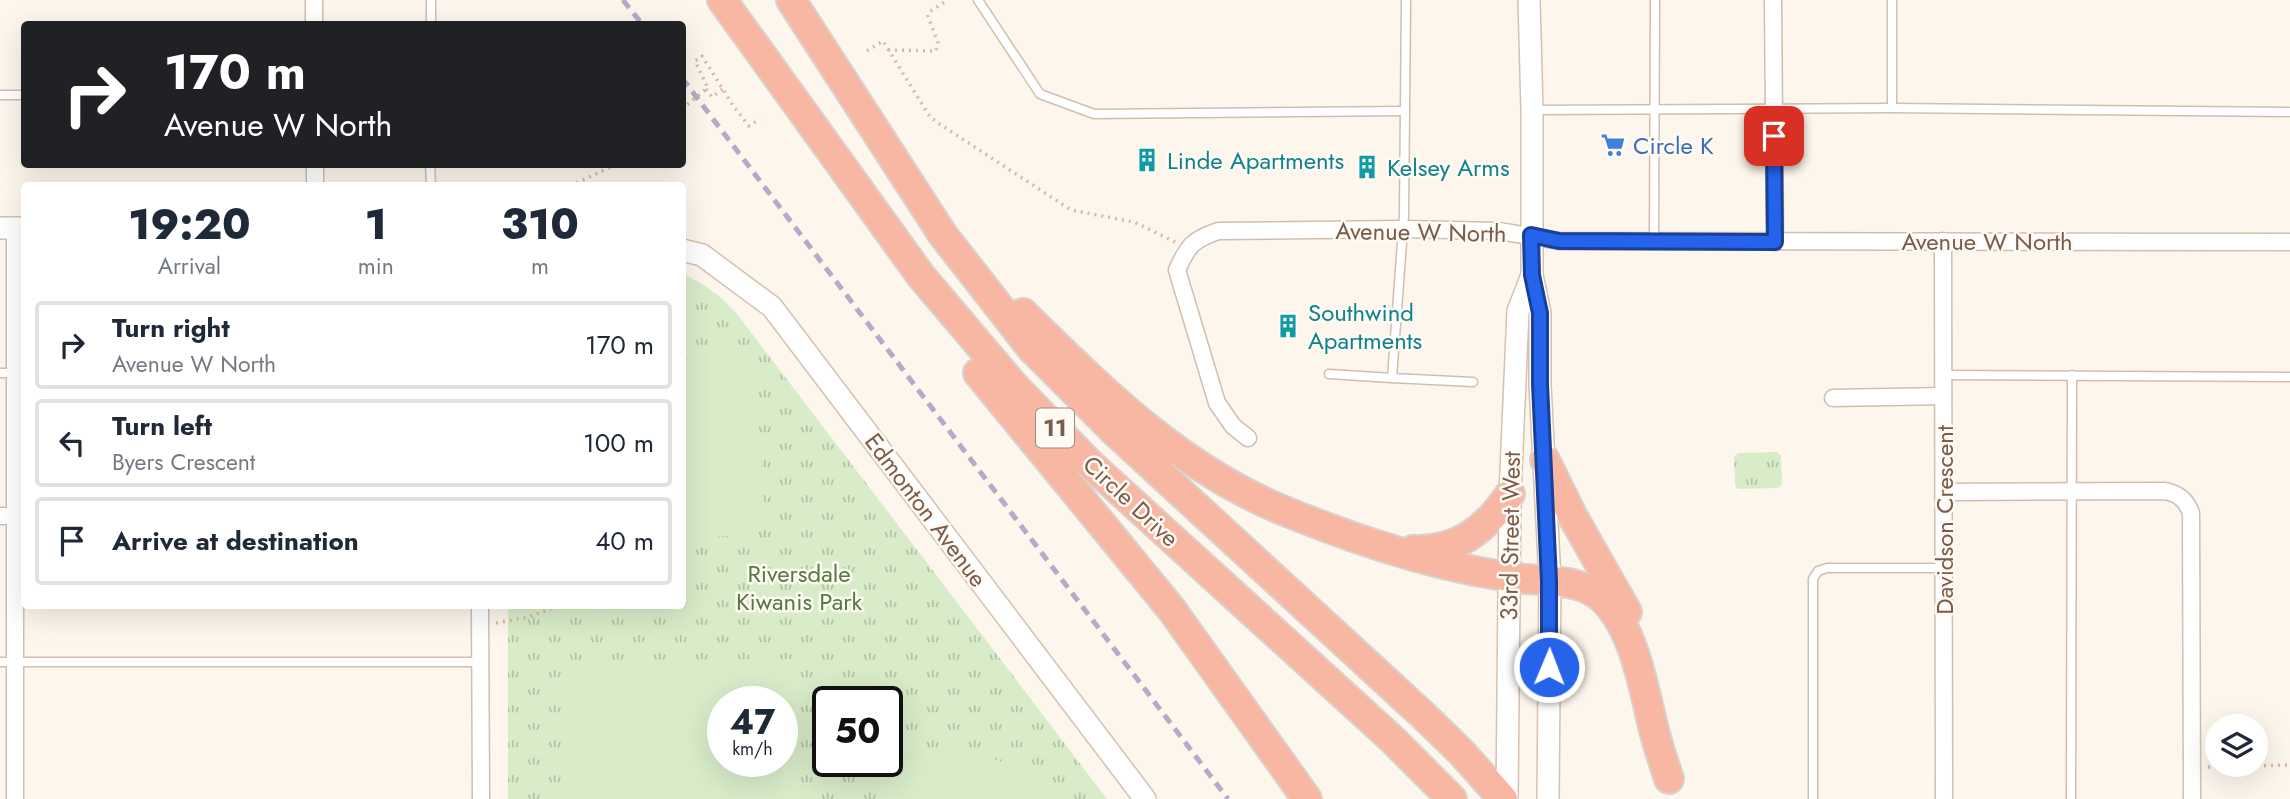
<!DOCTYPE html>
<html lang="en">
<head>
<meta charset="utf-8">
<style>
  :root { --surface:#fff; --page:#f2f2f3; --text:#1f2937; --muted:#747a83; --line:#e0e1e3 }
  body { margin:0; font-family:Jost,sans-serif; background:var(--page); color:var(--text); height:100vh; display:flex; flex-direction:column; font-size:26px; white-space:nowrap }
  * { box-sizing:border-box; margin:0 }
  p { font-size:23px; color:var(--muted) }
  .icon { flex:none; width:38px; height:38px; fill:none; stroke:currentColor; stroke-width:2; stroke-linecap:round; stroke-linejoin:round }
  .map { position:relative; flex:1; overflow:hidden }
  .side { position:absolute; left:21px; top:182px; width:665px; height:427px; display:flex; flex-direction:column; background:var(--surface); border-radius:7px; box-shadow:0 7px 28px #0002 }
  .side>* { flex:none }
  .guide { position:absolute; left:21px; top:21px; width:665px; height:147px; border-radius:7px; box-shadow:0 7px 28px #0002; background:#202124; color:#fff; overflow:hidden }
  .tools { position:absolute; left:2205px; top:714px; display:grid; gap:14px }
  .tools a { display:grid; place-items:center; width:63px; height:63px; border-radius:50%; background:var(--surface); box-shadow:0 7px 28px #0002; font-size:35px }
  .speed { position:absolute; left:707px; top:686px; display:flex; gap:14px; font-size:35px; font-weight:700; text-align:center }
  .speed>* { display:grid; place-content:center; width:91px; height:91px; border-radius:50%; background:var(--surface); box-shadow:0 7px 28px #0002; line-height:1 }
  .speed small { font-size:18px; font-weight:400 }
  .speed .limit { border:4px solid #111; border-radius:10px; background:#fff; color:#111 }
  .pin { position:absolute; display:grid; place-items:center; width:60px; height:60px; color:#fff; margin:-30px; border-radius:14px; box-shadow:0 4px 10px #0006 }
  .me { position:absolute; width:77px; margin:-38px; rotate:1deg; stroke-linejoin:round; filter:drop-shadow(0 0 5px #0008) }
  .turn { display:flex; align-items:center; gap:24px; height:147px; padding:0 28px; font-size:32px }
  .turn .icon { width:91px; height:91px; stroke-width:2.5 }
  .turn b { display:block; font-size:49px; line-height:60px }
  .eta { display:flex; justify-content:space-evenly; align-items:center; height:119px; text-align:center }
  .eta b { font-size:42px; font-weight:800; line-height:49px }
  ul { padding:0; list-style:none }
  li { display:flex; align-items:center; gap:21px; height:88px; margin:0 14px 10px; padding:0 14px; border:4px solid var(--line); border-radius:7px }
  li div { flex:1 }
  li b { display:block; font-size:26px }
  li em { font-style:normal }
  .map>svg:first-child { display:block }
  .grass { fill:url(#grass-tufts); fill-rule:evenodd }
  .garden { fill:#d8ecc9; fill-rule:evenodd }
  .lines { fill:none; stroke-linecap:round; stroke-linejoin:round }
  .lane-casing { stroke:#d1beb0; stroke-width:11 }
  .street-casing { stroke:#d1beb0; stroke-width:19 }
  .secondary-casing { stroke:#d6c0b0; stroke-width:24 }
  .highway-casing { stroke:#dad1cd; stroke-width:32 }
  .path { stroke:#d9b8a5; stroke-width:3.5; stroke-dasharray:2 5; stroke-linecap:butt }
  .lane { stroke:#fff; stroke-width:8 }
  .street { stroke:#fff; stroke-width:16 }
  .secondary { stroke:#fff; stroke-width:21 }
  .highway { stroke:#f7b7a3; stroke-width:28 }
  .rail { stroke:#b9a8c9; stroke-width:5; stroke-dasharray:10 7; stroke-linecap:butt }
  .route-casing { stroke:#184099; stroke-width:18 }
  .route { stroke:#2563eb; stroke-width:12 }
  .labels { text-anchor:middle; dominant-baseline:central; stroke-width:5; stroke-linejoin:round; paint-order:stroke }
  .shield { fill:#fffaf3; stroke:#a28b7f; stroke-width:2 }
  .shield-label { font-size:23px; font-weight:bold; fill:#7a5c4d }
  .shop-label { font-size:24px; fill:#366cbe; stroke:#fffaf3; text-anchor:start }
  .culture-label { font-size:24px; fill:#0d838f; stroke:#fffaf3; text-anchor:start }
  .street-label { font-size:24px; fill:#7a5c4d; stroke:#fffaf3 }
  .park-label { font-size:24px; fill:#537a41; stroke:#fffaf3 }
</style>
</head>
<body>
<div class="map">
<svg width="2290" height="799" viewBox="0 0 2290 799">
  <defs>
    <pattern id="grass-tufts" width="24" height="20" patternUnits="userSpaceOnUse" patternTransform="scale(1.75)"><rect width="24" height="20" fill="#d8ecc9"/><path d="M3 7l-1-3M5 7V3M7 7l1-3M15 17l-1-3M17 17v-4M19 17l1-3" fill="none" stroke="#b4c2a5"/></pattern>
  </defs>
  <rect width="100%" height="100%" fill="#fdf6ec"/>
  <g class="grass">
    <path d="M683,274C705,284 721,296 737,314L1107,799H508V606H682ZM723,702H782V761H723ZM828,702H887V761H828Z"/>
    <polygon points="1777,452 1781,456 1782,485 1778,488 1738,489 1735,485 1734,457 1738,453"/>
  </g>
  <g class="garden">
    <polygon points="746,353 763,475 765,518 751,535 683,538 683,365 712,356"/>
    <path d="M796,659L797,799H562L561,660ZM723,702H782V761H723Z"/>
    <path d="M938,752C985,751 1026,766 1060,799H884L883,765Z"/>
  </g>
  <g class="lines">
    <g class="lane-casing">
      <g id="lane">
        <polyline points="978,0 1040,94 1094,114 1405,111"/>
        <polyline points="1406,0 1404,215 1392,378 1473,382"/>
        <polyline points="1892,0 1892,108"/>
        <polyline points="431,24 431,0"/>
        <polyline points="0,95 24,95"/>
        <polyline points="1535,110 1892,108 2290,112"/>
        <polyline points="430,164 431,186"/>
        <polyline points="1654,241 1655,0"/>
        <polyline points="0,373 24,373"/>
        <polyline points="1329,374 1392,378"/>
        <polyline points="1943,375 2290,377"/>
        <polyline points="0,662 480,662"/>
        <polyline points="1813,799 1813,579 1818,571 1827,568 1944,568"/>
        <polyline points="2071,799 2072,375"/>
      </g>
    </g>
    <g class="street-casing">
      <g id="street">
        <polyline points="314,0 314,24"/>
        <polyline points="1773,0 1775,242"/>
        <polyline points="315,186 315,164"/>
        <polyline points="15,228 15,799"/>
        <polyline points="1943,241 1944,799"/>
        <polyline points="1833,398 1943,396"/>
        <path d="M1248,438L1233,426L1217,403L1177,270C1188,246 1192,240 1218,231L1403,229L1499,231L1559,241L2290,242"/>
        <path d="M1944,492L2165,491C2179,494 2186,500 2191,513L2192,799"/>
        <polyline points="0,516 24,516"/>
        <polyline points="480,606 481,799"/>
      </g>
    </g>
    <g class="secondary-casing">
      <g id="secondary">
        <polyline points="1529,0 1532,110 1532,275 1540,313 1540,384 1550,581 1548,799"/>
        <polyline points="0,228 24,228"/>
        <polyline points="682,250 702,255 772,307 1145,799"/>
        <polyline points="1507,799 1510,494 1518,311 1532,275"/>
      </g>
    </g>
    <g class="highway-casing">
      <g id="highway">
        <polyline points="722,0 921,276 1015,387 1089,463 1393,740 1452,799"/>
        <polyline points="791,0 943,235 1032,349 1114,431 1424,716 1461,752 1503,799"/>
        <path d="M1023,313C1103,391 1180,469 1287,512C1363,543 1444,570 1526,579C1552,581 1585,580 1605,601C1636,633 1644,692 1655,734C1659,749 1664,764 1669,779"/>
        <polyline points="978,373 1172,610 1307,799"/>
        <polyline points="1545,460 1573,517 1627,612"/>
        <path d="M1413,550C1458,552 1486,529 1510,494"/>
      </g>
    </g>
    <g class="path">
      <polyline points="888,50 936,51 938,43 928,16 929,12 948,0"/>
      <polyline points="867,51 883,41 930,117 938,123 1071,210 1134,222 1175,242"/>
      <polyline points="706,89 712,97 723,89"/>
      <polyline points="682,109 706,89 707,86 695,61 702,56 734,107 749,126 760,119"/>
      <polyline points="570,186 617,164"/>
      <polyline points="496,623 529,617 554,607 614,607"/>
      <polyline points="2208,767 2290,765"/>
    </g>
    <use href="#lane" class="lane"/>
    <use href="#street" class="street"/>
    <use href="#secondary" class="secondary"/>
    <use href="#highway" class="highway"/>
    <g class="rail">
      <polyline points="623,0 642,24"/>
      <polyline points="682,78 1228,799"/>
    </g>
  </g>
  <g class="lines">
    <g class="route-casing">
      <polyline id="route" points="1549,667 1549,581 1540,384 1540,313 1532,275 1531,235 1559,241 1775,242 1774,136"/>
    </g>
    <use href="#route" class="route"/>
  </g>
  <defs>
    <g id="supermarket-bare" transform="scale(1.89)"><path d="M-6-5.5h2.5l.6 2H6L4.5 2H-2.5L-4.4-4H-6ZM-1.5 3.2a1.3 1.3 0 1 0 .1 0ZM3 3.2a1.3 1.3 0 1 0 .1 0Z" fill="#3f7fe0" stroke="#fffaf3" stroke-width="2.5" paint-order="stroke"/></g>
    <g id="building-bare" transform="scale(1.89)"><path d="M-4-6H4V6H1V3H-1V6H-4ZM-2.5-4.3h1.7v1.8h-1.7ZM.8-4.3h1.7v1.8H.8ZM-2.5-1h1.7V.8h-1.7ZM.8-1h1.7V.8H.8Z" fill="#0f9aa8" stroke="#fffaf3" stroke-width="2.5" paint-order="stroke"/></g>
  </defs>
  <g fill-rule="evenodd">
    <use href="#supermarket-bare" x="1613" y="145"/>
    <use href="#building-bare" x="1147" y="160"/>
    <use href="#building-bare" x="1367" y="167"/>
    <use href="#building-bare" x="1288" y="326"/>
  </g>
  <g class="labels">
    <rect class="shield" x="1036" y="408.5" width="38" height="39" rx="5"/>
    <g class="shield-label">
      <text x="1055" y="428">11</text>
    </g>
    <g class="shop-label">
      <text x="1633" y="145">Circle K</text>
    </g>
    <g class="culture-label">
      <text x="1167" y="160">Linde Apartments</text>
      <text x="1387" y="167">Kelsey Arms</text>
      <text x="1308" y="312">Southwind<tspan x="1308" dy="28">Apartments</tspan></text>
    </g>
    <g class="street-label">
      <text transform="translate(1421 232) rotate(1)">Avenue W North</text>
      <text x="1987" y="241">Avenue W North</text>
      <text transform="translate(1131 501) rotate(43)">Circle Drive</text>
      <text transform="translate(926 510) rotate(53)">Edmonton Avenue</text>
      <text transform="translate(1944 520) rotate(-90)">Davidson Crescent</text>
      <text transform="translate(1510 536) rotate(-89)">33rd Street West</text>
    </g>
    <g class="park-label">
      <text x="799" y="573">Riversdale<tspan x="799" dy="28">Kiwanis Park</tspan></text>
    </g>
  </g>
</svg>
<div class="tools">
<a><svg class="icon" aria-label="layers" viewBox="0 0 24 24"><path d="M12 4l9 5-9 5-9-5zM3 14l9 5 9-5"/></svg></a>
</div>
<div class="speed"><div>47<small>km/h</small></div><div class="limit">50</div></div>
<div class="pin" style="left:1774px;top:136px;background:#d93025"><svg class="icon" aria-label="arrive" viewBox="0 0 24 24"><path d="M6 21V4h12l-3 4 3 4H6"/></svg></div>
<svg class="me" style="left:1549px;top:667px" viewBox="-20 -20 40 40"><circle r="17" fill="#2563eb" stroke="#fff" stroke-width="3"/><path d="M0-11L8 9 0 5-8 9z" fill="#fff"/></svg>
<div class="guide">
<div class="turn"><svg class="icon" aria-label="right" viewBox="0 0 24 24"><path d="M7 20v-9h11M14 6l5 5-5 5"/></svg><div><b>170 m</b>Avenue W North</div></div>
</div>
<section class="side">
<div class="eta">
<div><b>19:20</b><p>Arrival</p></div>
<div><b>1</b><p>min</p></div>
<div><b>310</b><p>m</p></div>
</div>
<ul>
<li><svg class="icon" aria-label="right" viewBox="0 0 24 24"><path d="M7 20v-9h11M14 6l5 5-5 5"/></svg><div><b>Turn right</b><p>Avenue W North</p></div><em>170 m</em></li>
<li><svg class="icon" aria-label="left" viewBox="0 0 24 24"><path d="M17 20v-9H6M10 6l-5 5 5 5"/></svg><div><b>Turn left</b><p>Byers Crescent</p></div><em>100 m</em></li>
<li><svg class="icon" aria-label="arrive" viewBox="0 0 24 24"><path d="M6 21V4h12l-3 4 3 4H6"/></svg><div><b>Arrive at destination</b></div><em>40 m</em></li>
</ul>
</section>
</div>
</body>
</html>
